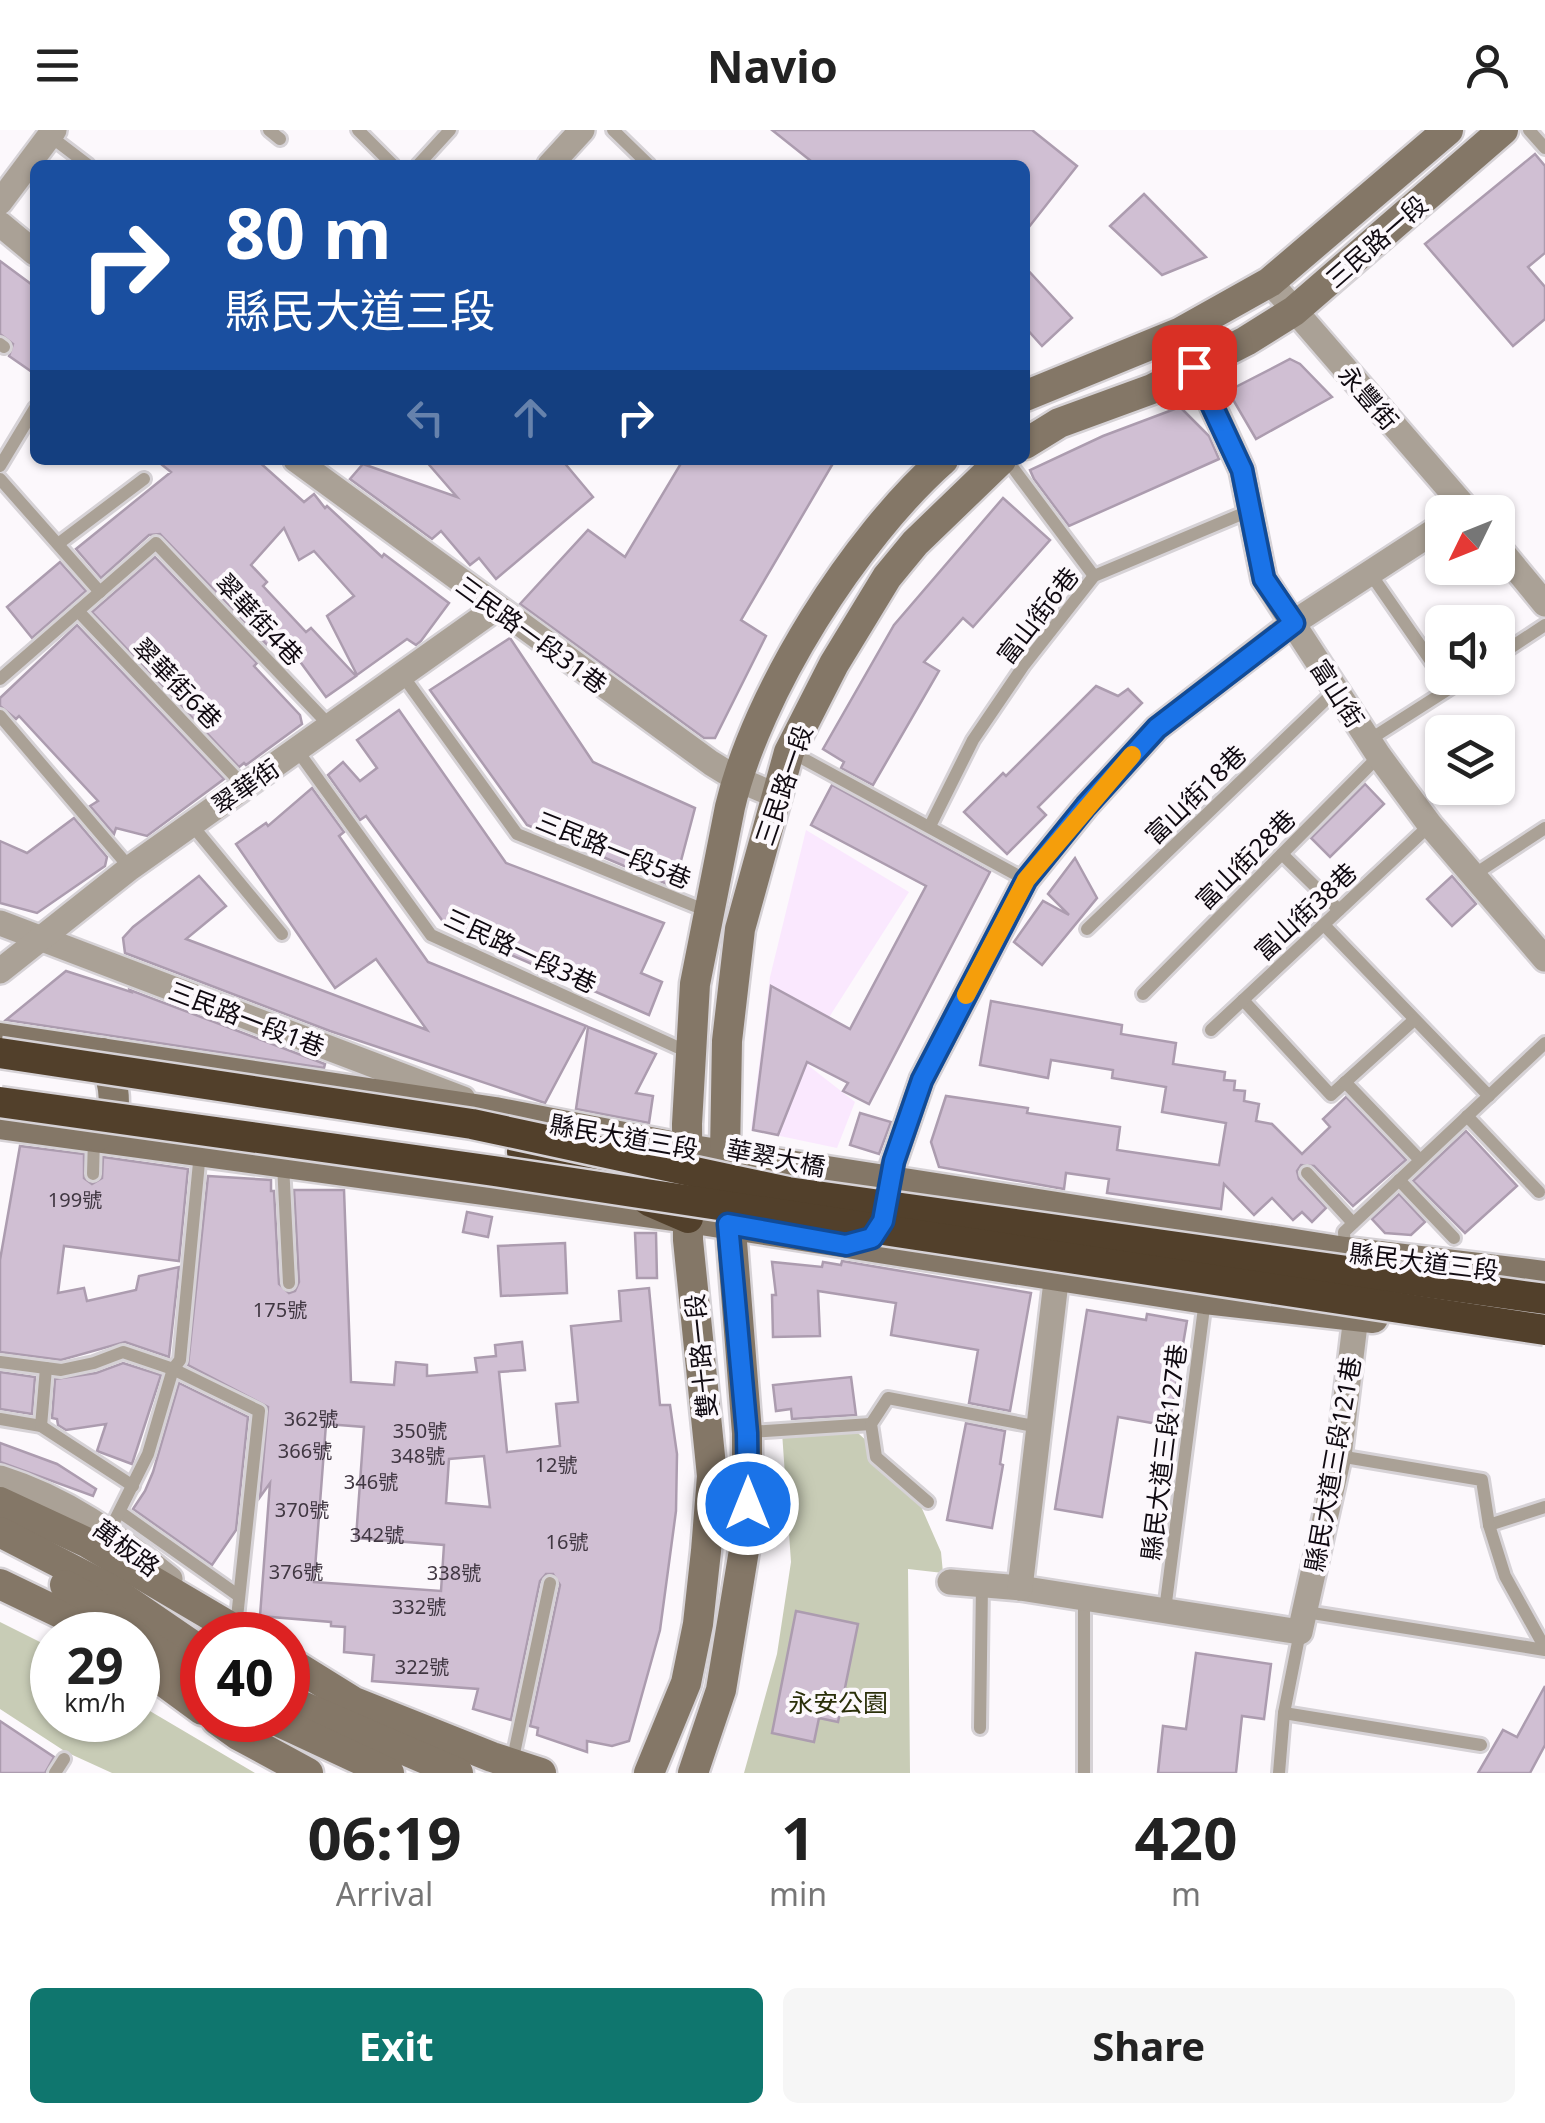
<!DOCTYPE html>
<html lang="en">
<head>
<meta charset="utf-8">
<style>
  :root { --surface:#fff; --page:#f6f6f6; --text:#222; --muted:#767676; --accent:#0f766e }
  body { margin:0; font-family:"Noto Sans","Noto Sans TC",sans-serif; background:var(--page); color:var(--text); height:100vh; display:flex; flex-direction:column; font-size:38px; white-space:nowrap }
  * { box-sizing:border-box; margin:0 }
  p { font-size:32px; color:var(--muted) }
  .icon { flex:none; width:55px; height:55px; fill:none; stroke:currentColor; stroke-width:2; stroke-linecap:round; stroke-linejoin:round }
  .map { position:relative; height:1643px; overflow:hidden }
  .drawer { display:flex; flex-direction:column; background:var(--surface); flex:1 }
  .drawer>* { flex:none }
  .top-card { position:absolute; left:30px; top:30px; width:1000px; height:305px; border-radius:15px; box-shadow:0 2px 8px #0004; background:#1a4fa0; color:#fff; overflow:hidden }
  .needle { width:65px; rotate:227deg }
  .controls { position:absolute; left:1425px; top:365px; display:grid; gap:20px }
  .controls a { display:grid; place-items:center; width:90px; height:90px; border-radius:15px; background:var(--surface); box-shadow:0 2px 8px #0004; font-size:50px }
  .speed { position:absolute; left:30px; top:1482px; display:flex; gap:20px; font-size:50px; font-weight:700; text-align:center }
  .speed>* { display:grid; place-content:center; width:130px; height:130px; border-radius:50%; background:var(--surface); box-shadow:0 2px 8px #0004; line-height:1 }
  .speed small { font-size:25px; font-weight:400 }
  .speed .limit { border:15px solid #d22; background:#fff; color:#111 }
  .pin { position:absolute; display:grid; place-items:center; width:85px; height:85px; color:#fff; margin:-42px; border-radius:20px; box-shadow:0 5px 15px #0006 }
  .me { position:absolute; width:110px; margin:-55px; rotate:0deg; stroke-linejoin:round; filter:drop-shadow(0 0 8px #0008) }
  .turn { display:flex; align-items:center; gap:35px; height:210px; padding:0 30px; font-size:45px }
  .turn .icon { width:130px; height:130px; stroke-width:2.5 }
  .turn b { display:block; font-size:70px; line-height:85px }
  .lanes { display:flex; align-items:center; height:95px; padding:0 30px; background:#0003; justify-content:center; gap:50px; direction:ltr }
  .lanes .off { opacity:.35 }
  .eta { display:flex; justify-content:space-evenly; align-items:center; height:170px; text-align:center }
  .eta b { font-size:60px; font-weight:700; line-height:70px }
  .action { display:flex; gap:20px; margin-top:auto; padding:20px 30px }
  .action a { flex:1; height:115px; border-radius:15px; background:var(--accent); color:#fff; font-size:40px; font-weight:700; line-height:115px; text-align:center }
  .action a+a { background:var(--page); color:var(--text) }
  header { display:flex; justify-content:space-between; align-items:center; height:130px; padding:0 30px; background:var(--surface); font-size:45px; font-weight:700 }
  .map>svg:first-child { display:block }
  .built { fill:#fae8fe }
  .green { fill:#c8ccb6 }
  .building { fill:#d0bfd3; stroke:#ac9caf; stroke-width:2.5; fill-rule:evenodd }
  .lines { fill:none; stroke-linecap:round; stroke-linejoin:round }
  .lane-casing { stroke:#d6d2d6; stroke-width:18 }
  .street-casing { stroke:#d6d2d6; stroke-width:30 }
  .secondary-casing { stroke:#d6d2d6; stroke-width:35 }
  .highway-casing { stroke:#d6d2d6; stroke-width:35 }
  .lane { stroke:#aaa196; stroke-width:12 }
  .street { stroke:#aaa196; stroke-width:25 }
  .secondary { stroke:#847767; stroke-width:30 }
  .highway { stroke:#52402b; stroke-width:30 }
  .highway-bridge-casing { stroke:#d6d2d6; stroke-width:35; stroke-linecap:butt }
  .highway-bridge { stroke:#52402b; stroke-width:30 }
  .route-casing { stroke:#114b97; stroke-width:25 }
  .route { stroke:#1a73e8; stroke-width:18 }
  .slow { stroke:#f59e0b; stroke-width:18 }
  .labels { text-anchor:middle; dominant-baseline:central; stroke-width:8; stroke-linejoin:round; paint-order:stroke }
  .number-label { font-size:20px; fill:#403742 }
  .street-label { font-size:25px; fill:#100a11; stroke:#fcf8fc }
  .park-label { font-size:25px; fill:#2a2f09; stroke:#fcf8fc }
</style>
</head>
<body>
<header><svg class="icon" aria-label="menu" viewBox="0 0 24 24"><path d="M4 6h16M4 12h16M4 18h16"/></svg>Navio<svg class="icon" aria-label="person" viewBox="0 0 24 24"><circle cx="12" cy="8" r="4"/><path d="M4 21q1-7 8-7t8 7"/></svg></header>
<div class="map">
<svg width="1545" height="1643" viewBox="0 0 1545 1643">
  <rect width="100%" height="100%" fill="#fcf8fc"/>
  <polygon class="built" points="806,700 909,762 828,889 809,936 855,972 837,1018 751,1000 770,847"/>
  <g class="green">
    <polygon points="849,1295 909,1349 941,1422 943,1443 908,1439 910,1643 744,1643 777,1524 791,1432 782,1302"/>
    <polygon points="0,1492 52,1518 52,1590 138,1590 138,1574 255,1643 112,1643 66,1622 0,1579"/>
  </g>
  <g class="building">
    <polygon points="772,0 1032,0 1077,36 1025,102 1025,35 816,35"/>
    <polygon points="1535,24 1545,36 1545,123 1528,137 1545,157 1545,189 1513,216 1425,114"/>
    <polygon points="1144,64 1206,127 1162,145 1110,96"/>
    <polygon points="0,131 35,157 35,244 9,226 13,214 0,204"/>
    <polygon points="1025,137 1072,188 1042,216 1025,197"/>
    <polygon points="1290,229 1300,234 1332,267 1256,309 1228,261"/>
    <polygon points="1180,277 1209,306 1219,329 1069,396 1034,349 1030,340 1103,306"/>
    <polygon points="156,330 257,330 304,372 314,364 325,378 327,376 382,427 384,424 449,473 421,511 416,515 407,509 357,545 327,486 354,466 314,421 299,430 284,398 251,435 267,452 263,456 306,502 311,498 356,546 326,567 282,507 271,519 160,404 149,405 101,448 76,419 171,342"/>
    <polygon points="425,330 562,330 593,367 496,449 479,428 470,435 441,401 432,409 350,349 363,334 457,367"/>
    <polygon points="683,330 835,330 741,490 766,506 715,608 704,608 520,474 588,400 625,427"/>
    <polygon points="1003,368 1050,410 973,497 963,488 924,532 939,541 873,655 841,638 844,632 823,619 894,495"/>
    <polygon points="155,427 257,533 254,536 300,585 302,594 246,635 244,633 239,637 92,482"/>
    <polygon points="60,432 86,461 32,508 7,477"/>
    <polygon points="77,495 224,649 147,706 116,698 114,704 90,676 98,671 19,586 16,589 0,576 0,568"/>
    <polygon points="510,508 593,632 695,678 674,757 527,695 430,560"/>
    <polygon points="1096,556 1118,566 1128,559 1142,573 1038,677 1046,685 1007,724 964,682 1003,643 1006,646"/>
    <polygon points="399,580 506,733 664,793 641,843 662,852 649,885 447,797 366,686 360,690 328,645 343,632 360,651 377,638 357,610"/>
    <polygon points="1365,654 1384,674 1330,727 1311,708"/>
    <polygon points="832,655 990,742 869,974 843,961 848,953 807,932 778,1005 753,1000 771,856 850,899 926,756 811,695"/>
    <polygon points="312,658 344,702 339,706 428,832 586,896 545,973 330,901 125,823 123,808 133,797 199,746 226,776 186,809 427,900 376,829 335,858 236,714 266,693 268,696"/>
    <polygon points="74,688 107,727 105,736 37,783 0,773 0,711 27,723"/>
    <polygon points="1075,728 1097,768 1042,835 1014,812 1043,771 1069,785 1048,764"/>
    <polygon points="1452,746 1476,774 1452,796 1427,769"/>
    <polygon points="66,841 131,862 130,860 325,934 324,938 6,890"/>
    <polygon points="991,871 1122,895 1121,904 1176,913 1173,934 1225,942 1224,950 1235,951 1234,960 1245,961 1244,971 1259,974 1256,991 1272,994 1302,1024 1330,997 1323,989 1346,967 1406,1030 1353,1076 1314,1036 1301,1035 1297,1041 1299,1049 1326,1078 1312,1092 1302,1082 1293,1090 1272,1068 1254,1085 1224,1054 1221,1079 1107,1063 1109,1049 1066,1043 1064,1059 939,1037 931,1012 946,966 1028,978 1027,983 1120,997 1117,1020 1219,1035 1226,993 1162,982 1166,957 1112,948 1113,940 1051,930 1048,948 980,935"/>
    <polygon points="588,897 656,924 636,963 653,966 649,993 576,979"/>
    <polygon points="860,983 891,992 879,1024 850,1015"/>
    <polygon points="1466,1001 1517,1056 1465,1103 1413,1051"/>
    <polygon points="20,1016 84,1024 84,1048 92,1054 102,1048 103,1027 188,1039 179,1131 64,1116 58,1163 84,1158 87,1171 136,1160 139,1146 179,1137 169,1227 125,1212 61,1230 0,1222 0,1130"/>
    <path d="M208,1046L271,1050V1061H274L279,1154L289,1163L295,1161L299,1152L294,1060H344L351,1252L394,1255L396,1232L427,1235V1246L477,1242L475,1228L496,1226L495,1215L522,1212L525,1240L499,1242L507,1322L560,1316L556,1274L578,1272L571,1196L621,1191L619,1161L649,1158L660,1275H670L677,1324L676,1381L660,1500L629,1611L612,1616L587,1611V1622L537,1605L538,1598L530,1596L560,1455L553,1444H546L540,1451L511,1590L473,1579L478,1559L372,1551L374,1525L344,1522L345,1497L331,1496V1492L260,1486L270,1353L260,1367L268,1277L188,1235ZM326,1294L364,1297L356,1408L444,1415L441,1461L314,1452ZM484,1326L490,1377L446,1373L449,1329Z"/>
    <polygon points="1399,1064 1425,1092 1411,1105 1385,1103 1372,1089"/>
    <polygon points="467,1082 492,1087 488,1107 463,1102"/>
    <polygon points="635,1103 656,1103 657,1148 637,1148"/>
    <polygon points="565,1113 567,1163 501,1166 498,1116"/>
    <polygon points="842,1131 1031,1163 1010,1281 969,1273 978,1220 891,1205 896,1173 818,1161 820,1206 773,1207 772,1165 776,1165 772,1132 822,1137 823,1132 841,1135"/>
    <polygon points="1087,1180 1146,1190 1147,1184 1187,1191 1169,1296 1118,1287 1102,1387 1055,1379"/>
    <polygon points="123,1233 161,1245 132,1334 97,1321 106,1294 66,1300 58,1295 57,1289 52,1288 55,1249 96,1243"/>
    <polygon points="0,1242 35,1247 32,1284 0,1279"/>
    <polygon points="851,1247 856,1285 792,1289 791,1279 776,1281 773,1255"/>
    <polygon points="179,1253 248,1287 236,1400 212,1435 133,1379 145,1361 153,1342"/>
    <polygon points="966,1293 1005,1301 1000,1334 1003,1335 992,1398 947,1390"/>
    <polygon points="0,1313 57,1334 96,1359 93,1366 0,1332"/>
    <polygon points="796,1481 858,1494 838,1592 819,1588 814,1612 772,1603"/>
    <polygon points="1196,1523 1271,1534 1264,1589 1242,1586 1236,1643 1158,1643 1163,1596 1186,1599"/>
    <polygon points="1545,1556 1545,1615 1530,1643 1478,1643 1503,1600 1517,1607"/>
    <polygon points="0,1591 54,1627 45,1643 0,1643"/>
  </g>
  <g class="lines">
    <g class="lane-casing">
      <g id="lane">
        <polyline points="269,0 280,9"/>
        <polyline points="358,0 393,35"/>
        <polyline points="613,0 649,35"/>
        <polyline points="1529,0 1545,18"/>
        <polyline points="46,3 88,35"/>
        <polyline points="418,35 450,0"/>
        <polyline points="0,214 4,217"/>
        <polyline points="1007,330 1094,446"/>
        <polyline points="0,336 35,278"/>
        <polyline points="0,349 100,462"/>
        <polyline points="58,414 144,349"/>
        <polyline points="1370,443 1442,547"/>
        <polyline points="78,481 245,657"/>
        <polyline points="1498,526 1545,495"/>
        <polyline points="403,546 517,704 707,781"/>
        <polyline points="0,549 156,413 330,596"/>
        <polyline points="0,586 130,738"/>
        <polyline points="1369,610 1466,548"/>
        <polyline points="297,620 431,805 690,923"/>
        <polyline points="791,622 1026,750"/>
        <polyline points="191,694 282,804"/>
        <polyline points="930,696 973,610 1024,535 1094,446 1249,381"/>
        <polyline points="1282,724 1339,780"/>
        <polyline points="1475,744 1545,698"/>
        <polyline points="1324,795 1489,966"/>
        <polyline points="1087,799 1335,561"/>
        <polyline points="1143,864 1379,626"/>
        <polyline points="1243,870 1331,965 1414,890"/>
        <polyline points="1211,900 1430,695"/>
        <polyline points="1345,952 1420,1030"/>
        <polyline points="1467,986 1539,1062"/>
        <polyline points="283,1034 289,1153"/>
        <polyline points="1307,1043 1353,1093"/>
        <polyline points="93,1044 94,1008"/>
        <polyline points="1399,1050 1454,1108"/>
        <polyline points="1345,1119 1344,1102 1545,913"/>
        <polyline points="0,1232 61,1240 94,1233 123,1222 173,1239 259,1281 236,1497"/>
        <polyline points="0,1289 41,1296 133,1356"/>
        <polyline points="41,1296 46,1238"/>
        <polyline points="749,1302 871,1294"/>
        <polyline points="1339,1326 1482,1350 1489,1395 1545,1377"/>
        <polyline points="928,1372 876,1327 871,1294 888,1268 1039,1297"/>
        <polyline points="120,1382 239,1466"/>
        <polyline points="1489,1395 1505,1446 1545,1518"/>
        <polyline points="110,1400 148,1324 173,1239 180,1230 200,1022"/>
        <polyline points="1165,1480 1205,1170"/>
        <polyline points="1306,1482 1545,1520"/>
        <polyline points="1284,1583 1481,1615"/>
        <polyline points="980,1598 982,1455"/>
        <polyline points="512,1633 550,1453"/>
        <polyline points="55,1643 64,1629"/>
        <polyline points="1084,1643 1084,1468"/>
        <polyline points="1279,1643 1284,1583 1300,1502"/>
      </g>
    </g>
    <g class="street-casing">
      <g id="street">
        <polyline points="550,35 582,0"/>
        <polyline points="0,72 54,0"/>
        <polyline points="0,94 35,123"/>
        <polyline points="1270,152 1469,382"/>
        <polyline points="1179,203 1242,340 1264,449 1379,626 1430,695 1545,829"/>
        <polyline points="296,330 711,633 737,649 775,665"/>
        <polyline points="1498,417 1545,474"/>
        <polyline points="0,793 463,969"/>
        <polyline points="0,841 130,738 496,478"/>
        <polyline points="888,1049 922,950 1026,750 1086,676 1157,598 1293,493 1442,396"/>
        <path d="M0,1348C67,1369 116,1405 170,1449"/>
        <polyline points="950,1452 1020,1458 1300,1502 1339,1326 1356,1186 1354,1171"/>
        <polyline points="1020,1458 1057,1143"/>
      </g>
    </g>
    <g class="secondary-casing">
      <g id="secondary">
        <polyline points="1025,266 1179,203 1270,152 1448,0"/>
        <polyline points="1025,314 1059,293 1152,259 1246,211 1294,181 1503,0"/>
        <polyline points="0,908 495,982 686,1019 1345,1122 1545,1146"/>
        <polyline points="0,994 688,1088 1205,1169 1373,1188"/>
        <path d="M97,1006C124,987 113,949 102,923"/>
        <polyline points="0,1372 88,1413 244,1505"/>
        <polyline points="0,1402 110,1459 202,1522"/>
        <polyline points="0,1454 85,1495 99,1505"/>
        <polyline points="65,1455 84,1465 134,1505"/>
        <polyline points="140,1510 202,1550"/>
        <polyline points="288,1531 354,1572 492,1627 541,1643"/>
        <polyline points="138,1533 202,1580"/>
        <polyline points="288,1570 458,1643"/>
        <polyline points="217,1590 238,1605 308,1643"/>
        <polyline points="275,1590 389,1643"/>
        <path d="M649,1643L686,1553L698,1494L706,1421L712,1346L688,1110L687,994L695,854L730,677C757,562 855,408 943,330"/>
        <polyline points="693,1643 721,1560 747,1402 747,1303 725,1023 727,911 740,799 789,622 834,534 887,447 915,413 1001,330"/>
      </g>
    </g>
    <g class="highway-casing">
      <polyline id="highway" points="522,1022 620,1051 651,1072 688,1088"/>
    </g>
    <use href="#lane" class="lane"/>
    <use href="#street" class="street"/>
    <use href="#secondary" class="secondary"/>
    <use href="#highway" class="highway"/>
    <g class="highway-bridge-casing">
      <g id="highway-bridge">
        <polyline points="0,923 472,994 788,1062 1545,1169"/>
        <polyline points="0,972 494,1041 1545,1200"/>
      </g>
    </g>
    <use href="#highway-bridge" class="highway-bridge"/>
  </g>
  <g class="lines">
    <g class="route-casing">
      <polyline id="route" points="748,1374 747,1303 728,1094 846,1115 872,1108 883,1091 894,1031 922,950 1026,750 1086,676 1157,598 1294,493 1264,449 1242,340 1194,237"/>
    </g>
    <use href="#route" class="route"/>
    <polyline class="slow" points="966,865 1026,750 1132,625"/>
  </g>
  <g class="labels">
    <g class="number-label">
      <text x="75" y="1069">199號</text>
      <text x="280" y="1179">175號</text>
      <text x="311" y="1288">362號</text>
      <text x="420" y="1300">350號</text>
      <text x="305" y="1320">366號</text>
      <text x="418" y="1325">348號</text>
      <text x="556" y="1334">12號</text>
      <text x="371" y="1351">346號</text>
      <text x="302" y="1379">370號</text>
      <text x="377" y="1404">342號</text>
      <text x="567" y="1411">16號</text>
      <text x="296" y="1441">376號</text>
      <text x="454" y="1442">338號</text>
      <text x="419" y="1476">332號</text>
      <text x="422" y="1536">322號</text>
    </g>
    <g class="street-label">
      <text transform="translate(1376 111) rotate(-41)">三民路一段</text>
      <text transform="translate(1369 267) rotate(49)">永豐街</text>
      <text transform="translate(1037 485) rotate(-52)">富山街6巷</text>
      <text transform="translate(260 489) rotate(47)">翠華街4巷</text>
      <text transform="translate(532 504) rotate(36)">三民路一段31巷</text>
      <text transform="translate(178 553) rotate(46)">翠華街6巷</text>
      <text transform="translate(1338 563) rotate(57)">富山街</text>
      <text transform="translate(783 655) rotate(-71)">三民路一段</text>
      <text transform="translate(245 656) rotate(-35)">翠華街</text>
      <text transform="translate(1195 664) rotate(-44)">富山街18巷</text>
      <text transform="translate(614 719) rotate(22)">三民路一段5巷</text>
      <text transform="translate(1245 729) rotate(-45)">富山街28巷</text>
      <text transform="translate(1305 781) rotate(-43)">富山街38巷</text>
      <text transform="translate(521 820) rotate(25)">三民路一段3巷</text>
      <text transform="translate(247 888) rotate(21)">三民路一段1巷</text>
      <text transform="translate(624 1006) rotate(10)">縣民大道三段</text>
      <text transform="translate(776 1027) rotate(11)">華翠大橋</text>
      <text transform="translate(1424 1131) rotate(7)">縣民大道三段</text>
      <text transform="translate(700 1226) rotate(-96)">雙十路一段</text>
      <text transform="translate(1163 1322) rotate(-83)">縣民大道三段127巷</text>
      <text transform="translate(1332 1334) rotate(-80)">縣民大道三段121巷</text>
      <text transform="translate(127 1417) rotate(37)">萬板路</text>
    </g>
    <g class="park-label">
      <text x="838" y="1572">永安公園</text>
    </g>
  </g>
</svg>
<div class="controls">
<a><svg class="needle" viewBox="-14 -14 28 28"><path d="M0-13l5 13h-10z" fill="#e53935"/><path d="M0 13l5-13h-10z" fill="#767676"/></svg></a>
<a><svg class="icon" aria-label="sound" viewBox="0 0 24 24"><path d="M4 9h4l5-4v14l-5-4H4zM17 9q2 3 0 6"/></svg></a>
<a><svg class="icon" aria-label="layers" viewBox="0 0 24 24"><path d="M12 4l9 5-9 5-9-5zM3 14l9 5 9-5"/></svg></a>
</div>
<div class="speed"><div>29<small>km/h</small></div><div class="limit">40</div></div>
<div class="pin" style="left:1194px;top:237px;background:#d93025"><svg class="icon" aria-label="arrive" viewBox="0 0 24 24"><path d="M6 21V4h12l-3 4 3 4H6"/></svg></div>
<svg class="me" style="left:748px;top:1374px" viewBox="-20 -20 40 40"><circle r="17" fill="#1a73e8" stroke="#fff" stroke-width="3"/><path d="M0-11L8 9 0 5-8 9z" fill="#fff"/></svg>
<div class="top-card">
<div class="turn"><svg class="icon" aria-label="right" viewBox="0 0 24 24"><path d="M7 20v-9h11M14 6l5 5-5 5"/></svg><div><b>80 m</b>縣民大道三段</div></div>
<div class="lanes"><svg class="icon off" aria-label="left" viewBox="0 0 24 24"><path d="M17 20v-9H6M10 6l-5 5 5 5"/></svg><svg class="icon off" aria-label="ahead" viewBox="0 0 24 24"><path d="M12 20V5M6 11l6-6 6 6"/></svg><svg class="icon" aria-label="right" viewBox="0 0 24 24"><path d="M7 20v-9h11M14 6l5 5-5 5"/></svg></div>
</div>
</div>
<section class="drawer">
<div class="eta">
<div><b>06:19</b><p>Arrival</p></div>
<div><b>1</b><p>min</p></div>
<div><b>420</b><p>m</p></div>
</div>
<div class="action"><a>Exit</a><a>Share</a></div>
</section>
</body>
</html>
